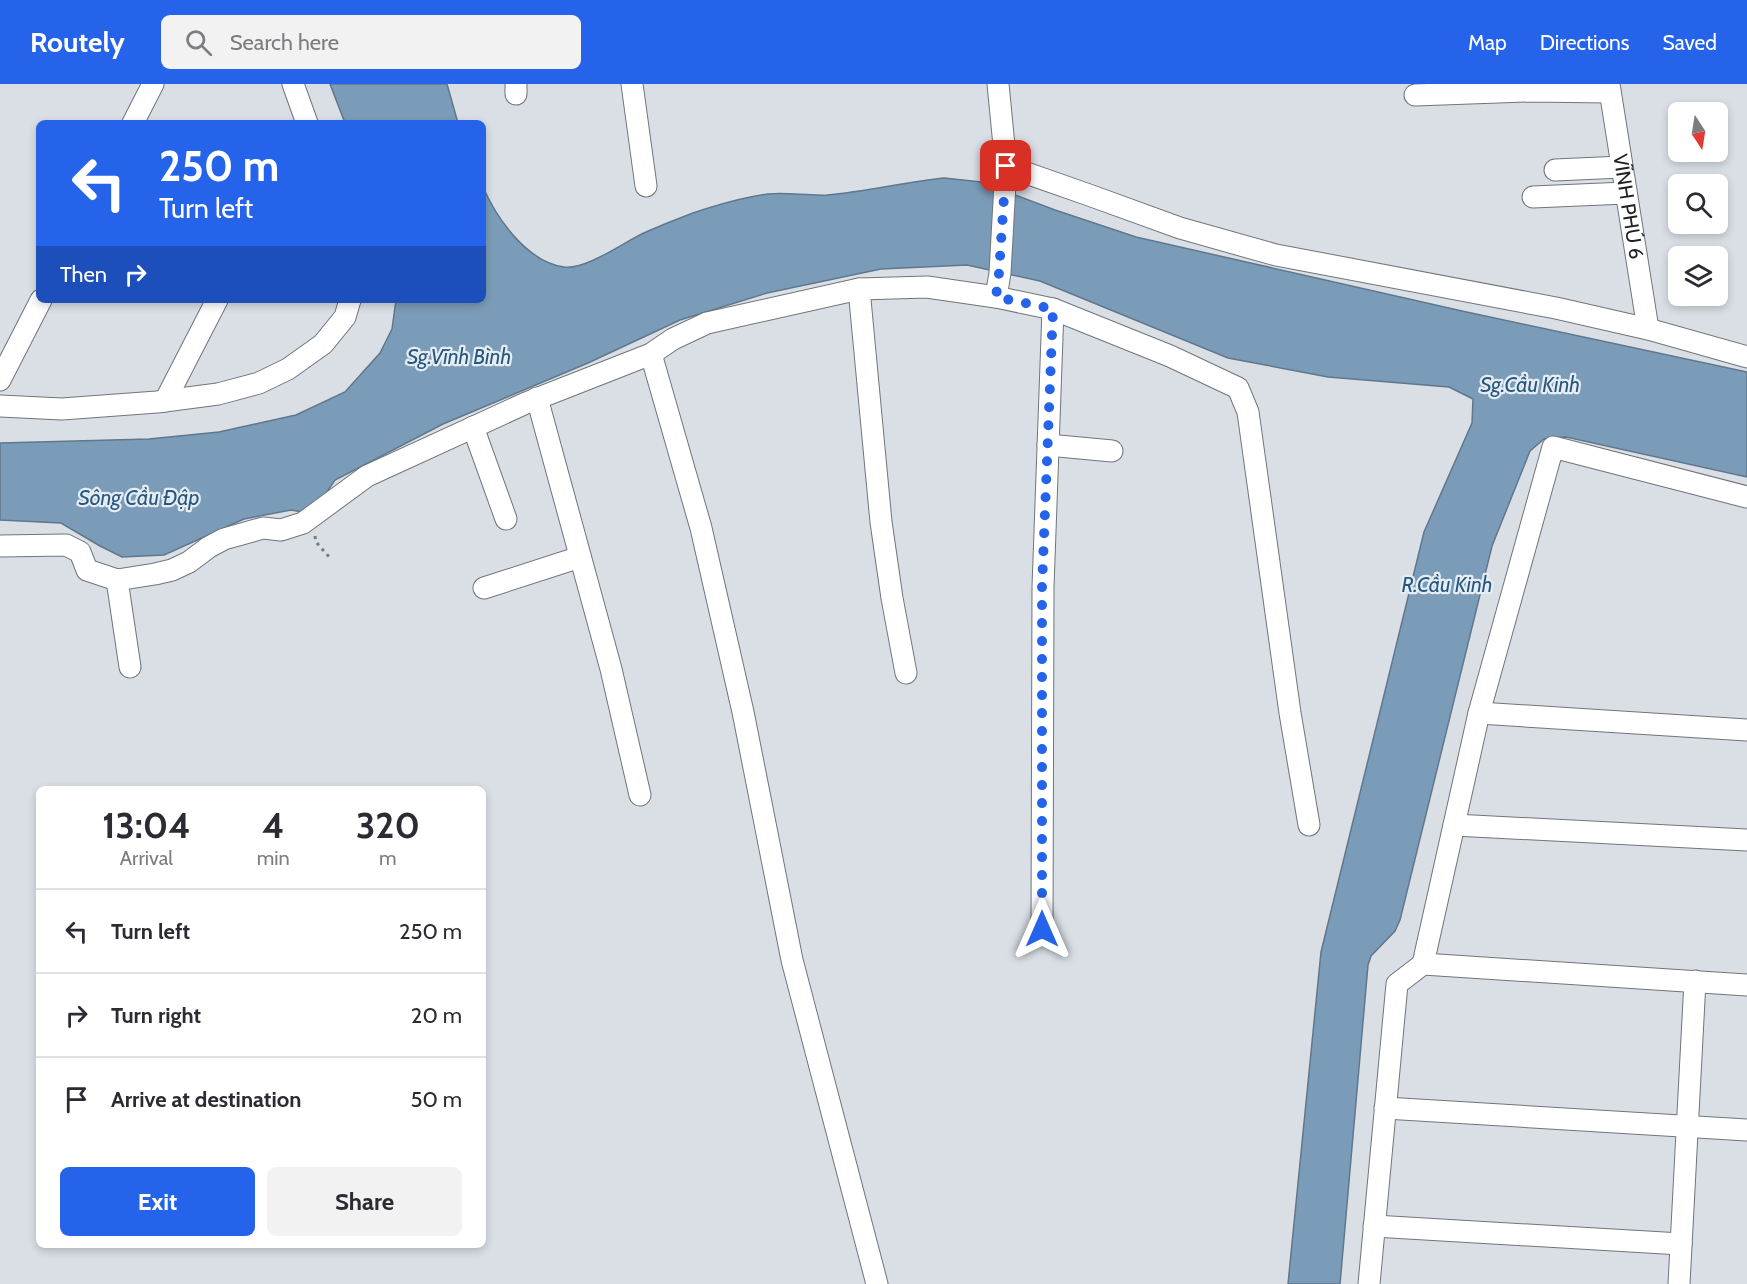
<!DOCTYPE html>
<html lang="en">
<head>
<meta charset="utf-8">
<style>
  :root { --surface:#fff; --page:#f2f2f3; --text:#2b2b33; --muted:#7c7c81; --line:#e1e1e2; --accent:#2563eb }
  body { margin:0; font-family:Cabin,sans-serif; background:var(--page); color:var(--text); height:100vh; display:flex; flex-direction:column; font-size:22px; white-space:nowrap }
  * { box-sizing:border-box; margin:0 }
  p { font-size:20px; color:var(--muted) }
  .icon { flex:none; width:33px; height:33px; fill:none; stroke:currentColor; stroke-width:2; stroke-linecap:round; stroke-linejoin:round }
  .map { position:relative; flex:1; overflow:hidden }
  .panel { position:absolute; left:36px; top:702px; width:450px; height:462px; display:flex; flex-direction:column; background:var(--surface); border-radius:9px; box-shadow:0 3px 9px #0003 }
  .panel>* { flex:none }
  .banner { position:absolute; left:36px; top:36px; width:450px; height:183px; border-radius:9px; box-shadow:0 3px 9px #0003; background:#2563eb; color:#fff; overflow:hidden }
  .needle { width:39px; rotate:168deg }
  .fabs { position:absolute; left:1668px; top:18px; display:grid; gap:12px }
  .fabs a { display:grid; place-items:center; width:60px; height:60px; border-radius:9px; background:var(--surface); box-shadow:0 3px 9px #0003; font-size:30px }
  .pin { position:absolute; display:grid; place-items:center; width:51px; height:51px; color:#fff; margin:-26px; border-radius:12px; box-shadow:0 3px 9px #0006 }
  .me { position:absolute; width:66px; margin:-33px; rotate:0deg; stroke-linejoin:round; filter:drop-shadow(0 0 4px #0008) }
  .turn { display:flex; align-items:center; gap:21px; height:126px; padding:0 24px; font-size:27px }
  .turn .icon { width:78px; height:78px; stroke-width:2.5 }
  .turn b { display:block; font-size:42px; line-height:51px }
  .then { display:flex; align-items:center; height:57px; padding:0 24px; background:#0003; gap:12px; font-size:22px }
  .eta { display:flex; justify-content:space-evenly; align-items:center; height:102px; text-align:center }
  .eta b { font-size:36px; font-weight:800; line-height:42px }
  .primary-button { display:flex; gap:12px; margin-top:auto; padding:12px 24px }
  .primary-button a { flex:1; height:69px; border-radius:9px; background:var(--accent); color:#fff; font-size:24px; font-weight:800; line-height:69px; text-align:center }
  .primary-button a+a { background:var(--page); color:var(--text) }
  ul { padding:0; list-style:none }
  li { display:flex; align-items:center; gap:18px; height:84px; padding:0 24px; border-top:2px solid var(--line) }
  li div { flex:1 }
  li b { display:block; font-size:22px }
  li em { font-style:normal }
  header { display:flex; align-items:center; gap:36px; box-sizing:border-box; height:84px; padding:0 30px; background:var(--accent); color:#fff }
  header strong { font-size:28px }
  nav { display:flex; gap:33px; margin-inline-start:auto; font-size:21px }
  .search { width:420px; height:54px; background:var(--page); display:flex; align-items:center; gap:15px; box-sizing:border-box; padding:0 21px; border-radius:9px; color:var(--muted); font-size:22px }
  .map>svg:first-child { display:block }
  .water { fill:#7b9cb8; stroke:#60778c; stroke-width:1.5 }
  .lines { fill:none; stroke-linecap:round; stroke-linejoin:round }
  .minor-casing { stroke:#70757a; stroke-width:23 }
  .path { stroke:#787c80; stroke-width:3; stroke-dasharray:3 4.5; stroke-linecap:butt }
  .minor { stroke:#fff; stroke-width:21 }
  .route { stroke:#2563eb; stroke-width:10; stroke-dasharray:0 18 }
  .labels { text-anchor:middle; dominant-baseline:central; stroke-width:4.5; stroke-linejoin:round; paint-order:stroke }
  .street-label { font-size:20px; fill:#202224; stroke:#e6ecf2 }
  .water-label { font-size:21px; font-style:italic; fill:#25587f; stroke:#e6ecf2 }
</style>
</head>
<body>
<header>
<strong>Routely</strong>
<div class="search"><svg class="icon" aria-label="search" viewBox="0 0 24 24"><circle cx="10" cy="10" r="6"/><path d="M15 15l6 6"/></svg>Search here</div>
<nav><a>Map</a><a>Directions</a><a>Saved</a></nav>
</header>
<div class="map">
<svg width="1747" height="1200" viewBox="0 0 1747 1200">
  <rect width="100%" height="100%" fill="#d9dfe5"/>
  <g class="water">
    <polygon points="330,0 447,0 458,39 345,39"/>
    <path d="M944,94L981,98L1055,126L1136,153L1462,227L1747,288V393L1566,353L1544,355L1530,367L1492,462L1400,836L1395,847L1371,872L1368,881L1340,1200H1288L1321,868L1424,448L1472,339L1473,315L1449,303L1328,293L1228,274L1040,197L967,181L881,185L767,209L680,236L588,279L443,340L335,396L322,415L302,428L291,426L244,435L164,471L122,473L100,462L61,439L0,436V359L149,355L219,348L296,331L345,308L380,269L392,245L396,216H483V103C497,135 527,178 564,183C587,186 625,157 646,148C662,141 677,135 693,129C717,121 743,113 768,110C788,108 807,112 827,111C866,108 905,98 944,94Z"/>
  </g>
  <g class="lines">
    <g class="minor-casing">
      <g id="minor">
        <polyline points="293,0 307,39"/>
        <polyline points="632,0 646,102"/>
        <path id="s1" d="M1609,0L1648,245"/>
        <polyline points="516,10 516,0"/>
        <polyline points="1415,11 1529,7 1610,8"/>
        <polyline points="133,39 153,0"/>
        <polyline points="1006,82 1089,111 1180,144 1276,171 1556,224 1648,245 1747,273"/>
        <polyline points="1555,86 1622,83"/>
        <polyline points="1533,113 1626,109"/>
        <polyline points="859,205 881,438 892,514 906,589"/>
        <polyline points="996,213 1053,225 1170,272 1238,304 1248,328 1290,629 1309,741"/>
        <polyline points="651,270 701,444 743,628 792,876 877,1200"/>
        <polyline points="0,296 41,216"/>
        <polyline points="537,314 611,585 640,711"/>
        <polyline points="165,317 217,216"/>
        <polyline points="0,322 62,325 157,318 218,310 259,299 288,285 323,260 345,233 350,216"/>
        <polyline points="473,343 506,435"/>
        <polyline points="1048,361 1112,367"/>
        <polyline points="0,462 66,461 80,468 87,486 117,496 155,490 172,486 189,478 209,463 224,455 263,444 281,446 303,439 367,392 526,319 651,270 673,255 707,239 859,205 927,203 996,213 1000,189 1006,82 998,0"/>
        <polyline points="117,496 130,583"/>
        <polyline points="484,504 580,473"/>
        <polyline points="1479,629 1747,646"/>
        <polyline points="1454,741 1747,756"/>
        <polyline points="1042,845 1043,503 1053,225"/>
        <polyline points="1423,880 1747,901"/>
        <polyline points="1385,1024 1747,1046"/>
        <polyline points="1374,1142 1681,1160"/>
        <polyline points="1369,1200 1397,900 1423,880 1479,629 1553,363 1747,413"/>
        <polyline points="1679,1200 1695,897"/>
      </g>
    </g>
    <polyline class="path" points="315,452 316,458 330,474"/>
    <use href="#minor" class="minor"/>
  </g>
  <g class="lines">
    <polyline class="route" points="1006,82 999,189 996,213 1053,225 1042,503 1042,845"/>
  </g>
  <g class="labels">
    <g class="street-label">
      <text stroke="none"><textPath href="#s1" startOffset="124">VĨNH PHÚ 6</textPath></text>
    </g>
    <g class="water-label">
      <text x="459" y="272">Sg.Vĩnh Bình</text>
      <text x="1530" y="300">Sg.Cầu Kinh</text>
      <text x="139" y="413">Sông Cầu Đập</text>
      <text x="1447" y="500">R.Cầu Kinh</text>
    </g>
  </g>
</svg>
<div class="fabs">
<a><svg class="needle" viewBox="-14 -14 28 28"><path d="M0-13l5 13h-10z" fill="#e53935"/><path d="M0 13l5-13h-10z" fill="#7c7c81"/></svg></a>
<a><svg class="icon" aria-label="search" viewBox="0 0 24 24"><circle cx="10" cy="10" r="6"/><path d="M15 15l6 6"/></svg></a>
<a><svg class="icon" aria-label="layers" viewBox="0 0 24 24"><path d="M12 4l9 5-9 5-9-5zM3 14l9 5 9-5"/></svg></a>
</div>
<div class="pin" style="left:1006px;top:82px;background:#d93025"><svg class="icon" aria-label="arrive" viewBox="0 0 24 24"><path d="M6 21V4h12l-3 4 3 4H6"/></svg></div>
<svg class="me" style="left:1042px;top:845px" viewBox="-20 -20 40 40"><path d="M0-17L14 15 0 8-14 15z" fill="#2563eb" stroke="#fff" stroke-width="4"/></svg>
<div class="banner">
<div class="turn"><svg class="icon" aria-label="left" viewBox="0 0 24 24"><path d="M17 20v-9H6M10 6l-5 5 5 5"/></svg><div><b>250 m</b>Turn left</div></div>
<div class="then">Then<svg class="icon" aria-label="right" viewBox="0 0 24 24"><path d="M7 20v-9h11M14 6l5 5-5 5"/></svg></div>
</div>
<section class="panel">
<div class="eta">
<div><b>13:04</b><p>Arrival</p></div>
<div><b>4</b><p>min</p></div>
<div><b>320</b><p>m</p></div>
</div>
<ul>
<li><svg class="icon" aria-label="left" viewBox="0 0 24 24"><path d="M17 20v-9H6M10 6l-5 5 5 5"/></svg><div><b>Turn left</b></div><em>250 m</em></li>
<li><svg class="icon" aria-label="right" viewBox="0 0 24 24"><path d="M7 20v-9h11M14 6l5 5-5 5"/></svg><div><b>Turn right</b></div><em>20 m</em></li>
<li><svg class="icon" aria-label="arrive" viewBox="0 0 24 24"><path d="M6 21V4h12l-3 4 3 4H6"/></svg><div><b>Arrive at destination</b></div><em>50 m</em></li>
</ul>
<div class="primary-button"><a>Exit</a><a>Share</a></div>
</section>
</div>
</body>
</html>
